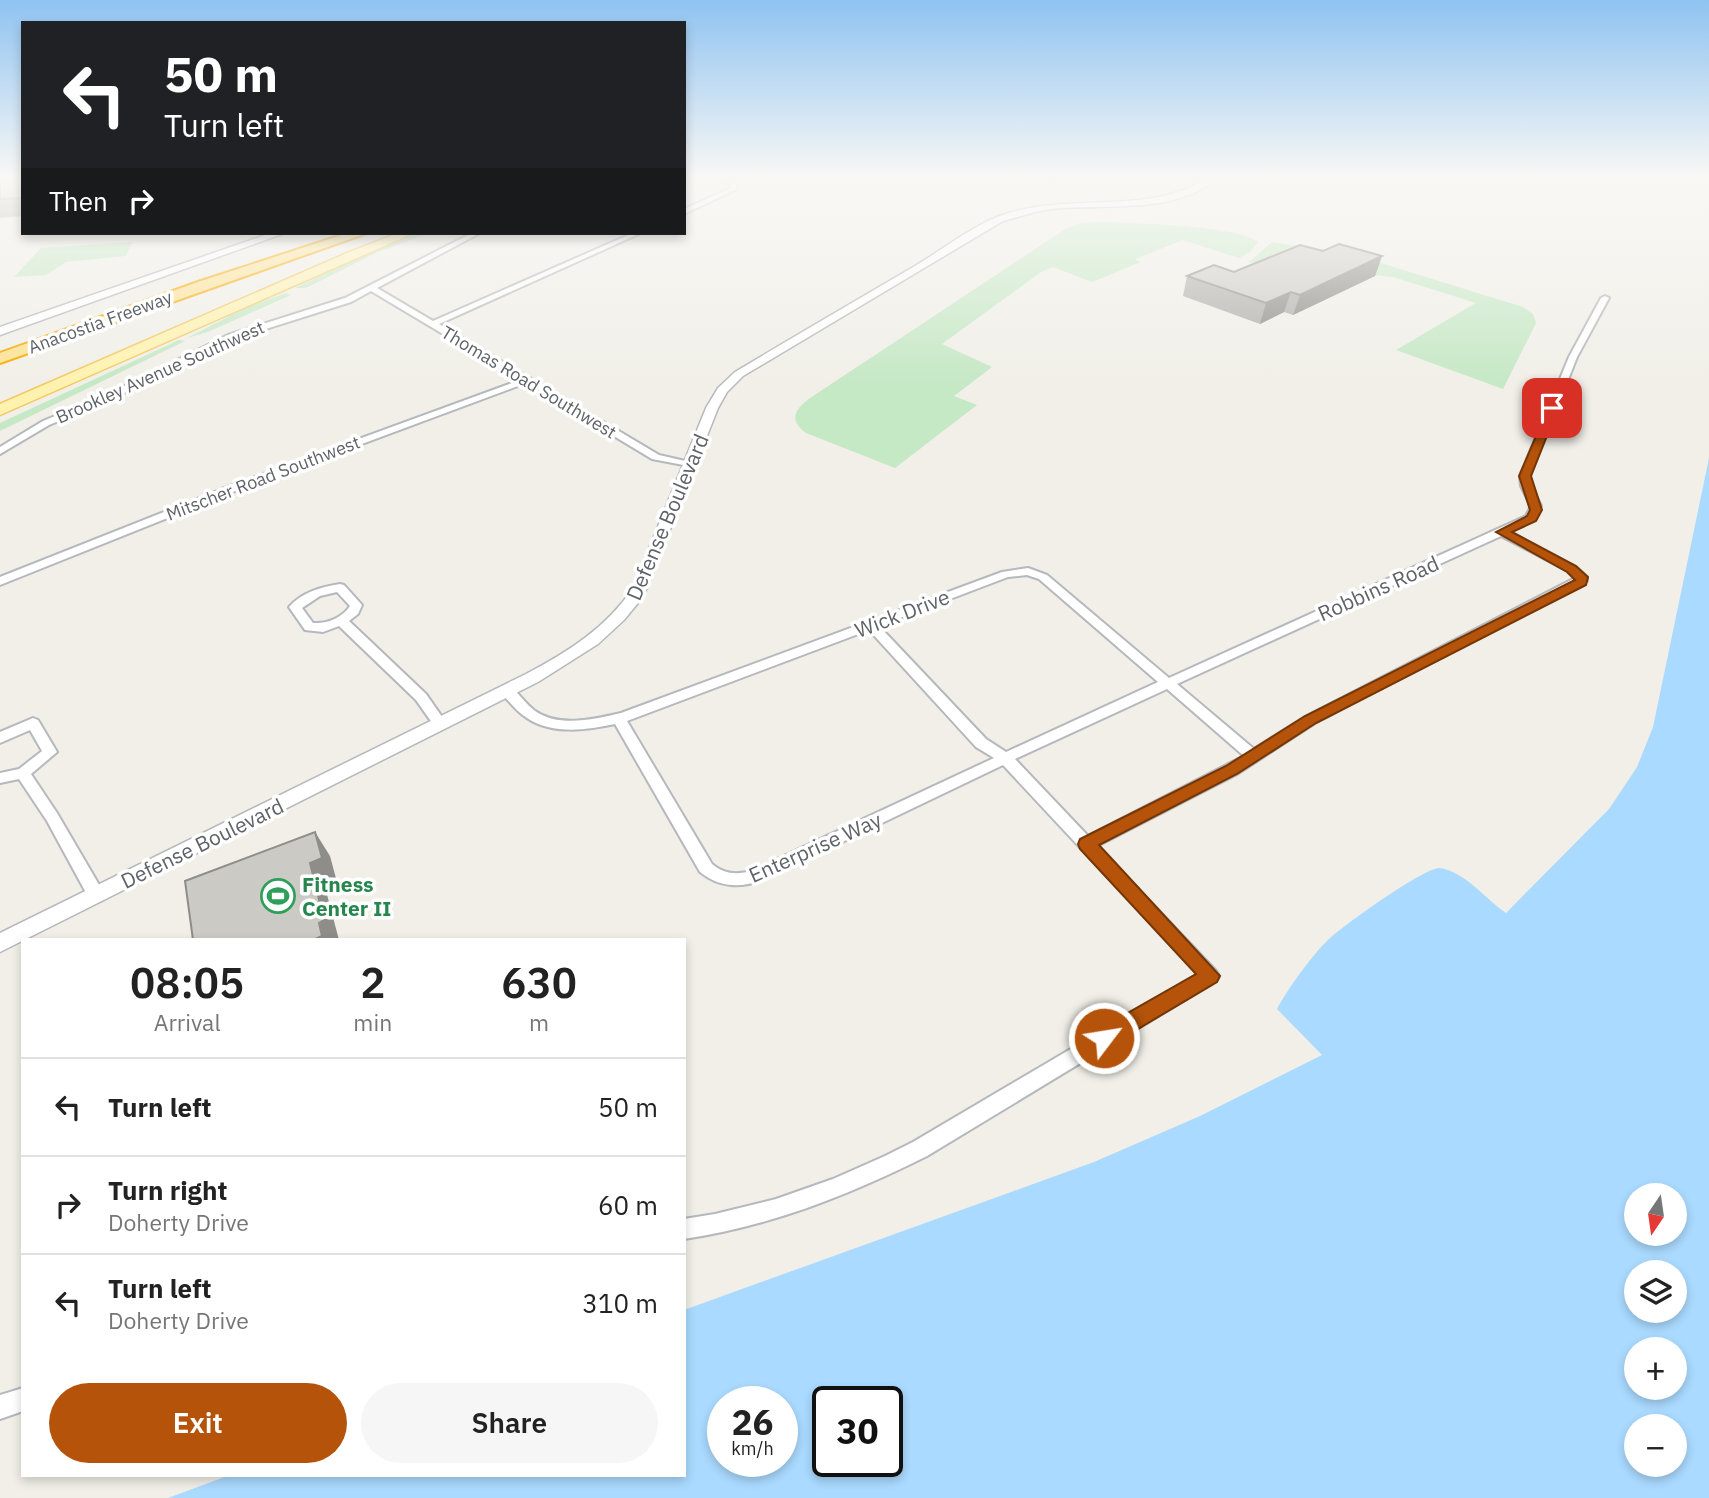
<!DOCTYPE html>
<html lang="en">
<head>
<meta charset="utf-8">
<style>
  :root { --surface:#fff; --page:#f6f6f6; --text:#222; --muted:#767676; --line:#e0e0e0; --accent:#b45309 }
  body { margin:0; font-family:"IBM Plex Sans",sans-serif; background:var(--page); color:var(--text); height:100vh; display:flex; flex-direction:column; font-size:26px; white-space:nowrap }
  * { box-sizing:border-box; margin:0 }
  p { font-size:23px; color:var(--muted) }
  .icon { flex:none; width:38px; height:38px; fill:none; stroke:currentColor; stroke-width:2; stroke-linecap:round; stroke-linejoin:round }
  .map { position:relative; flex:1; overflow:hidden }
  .drawer { position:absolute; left:21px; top:938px; width:665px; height:539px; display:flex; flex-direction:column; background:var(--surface); border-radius:0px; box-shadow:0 4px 10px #0003 }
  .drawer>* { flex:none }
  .hud { position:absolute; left:21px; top:21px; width:665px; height:214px; border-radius:0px; box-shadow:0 4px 10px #0003; background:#202124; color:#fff; overflow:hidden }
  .needle { width:46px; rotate:193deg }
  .tools { position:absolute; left:1624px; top:1183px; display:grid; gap:14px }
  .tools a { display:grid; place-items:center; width:63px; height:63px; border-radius:50%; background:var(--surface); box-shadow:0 4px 10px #0003; font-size:35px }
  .speed { position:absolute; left:707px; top:1386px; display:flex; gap:14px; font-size:35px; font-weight:700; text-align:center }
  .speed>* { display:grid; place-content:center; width:91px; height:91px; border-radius:50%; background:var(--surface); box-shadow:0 4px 10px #0003; line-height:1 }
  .speed small { font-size:18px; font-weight:400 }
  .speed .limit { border:4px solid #111; border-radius:10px; background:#fff; color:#111 }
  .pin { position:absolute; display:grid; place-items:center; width:60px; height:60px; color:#fff; margin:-30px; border-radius:14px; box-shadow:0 4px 10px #0006 }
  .me { position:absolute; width:77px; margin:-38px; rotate:59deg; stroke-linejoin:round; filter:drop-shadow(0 0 5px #0008) }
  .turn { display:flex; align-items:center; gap:24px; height:147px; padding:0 28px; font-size:32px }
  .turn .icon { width:91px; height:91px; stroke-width:2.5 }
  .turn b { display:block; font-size:49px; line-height:60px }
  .then { display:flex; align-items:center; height:66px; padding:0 28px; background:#0003; gap:14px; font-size:26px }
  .eta { display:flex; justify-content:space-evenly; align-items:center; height:119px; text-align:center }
  .eta b { font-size:42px; font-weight:600; line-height:49px }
  .button { display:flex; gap:14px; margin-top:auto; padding:14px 28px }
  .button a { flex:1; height:80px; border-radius:42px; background:var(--accent); color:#fff; font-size:28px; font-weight:600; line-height:80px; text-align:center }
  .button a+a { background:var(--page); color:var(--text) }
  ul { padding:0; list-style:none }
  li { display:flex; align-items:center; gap:21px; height:98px; padding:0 28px; border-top:2px solid var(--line) }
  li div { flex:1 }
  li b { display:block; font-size:26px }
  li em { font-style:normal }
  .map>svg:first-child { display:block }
  .green { fill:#c5e8c5 }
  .water { fill:#aadaff; fill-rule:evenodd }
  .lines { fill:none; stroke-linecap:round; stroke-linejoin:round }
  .minor-casing { stroke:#b5b8bc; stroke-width:4 }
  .tertiary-casing { stroke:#b5b8bc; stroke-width:3 }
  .secondary-casing { stroke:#b6babf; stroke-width:3 }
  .primary-casing { stroke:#f2c960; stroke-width:3 }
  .motorway-casing { stroke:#f9ab00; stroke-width:4 }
  .minor { fill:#fff; fill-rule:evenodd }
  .tertiary { fill:#fff; fill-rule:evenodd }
  .secondary { fill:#fff; fill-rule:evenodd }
  .primary { fill:#fff2af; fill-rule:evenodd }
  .motorway { fill:#fde293; fill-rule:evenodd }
  .wall { fill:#afaea9 }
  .shaded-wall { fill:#8f8d8a }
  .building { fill:#cccac5; stroke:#8f8d8a; stroke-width:2 }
  .route { fill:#b45309; stroke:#753606; stroke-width:2 }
  .labels { text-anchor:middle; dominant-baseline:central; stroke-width:7; stroke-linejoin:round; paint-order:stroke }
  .far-street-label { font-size:18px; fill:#5f6368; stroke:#fff }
  .street-label { font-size:21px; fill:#5f6368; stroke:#fff }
  .leisure-label { font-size:21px; font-weight:bold; fill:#27864d; stroke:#fff; text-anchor:start }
</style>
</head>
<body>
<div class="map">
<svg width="1709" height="1498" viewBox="0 0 1709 1498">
  <rect width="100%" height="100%" fill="#f1efe8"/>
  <g class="green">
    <path d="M1098,222C1129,223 1238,225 1258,242L1250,252L1239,258L1183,240L1135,259L1141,262L1092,282L1053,267L1041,272L942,344L992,367L954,396L977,405L895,468L806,433C788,420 795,409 810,398L1067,228L1080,223Z"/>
    <polygon points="419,233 429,233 378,252 306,288 295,288 377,249"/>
    <polygon points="132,242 126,256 66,262 46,275 14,277 41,248"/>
    <polygon points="1272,242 1331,251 1265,259 1253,263 1249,262"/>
    <polygon points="1358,256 1523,307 1533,314 1536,323 1503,389 1396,350 1476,303 1393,277 1374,275"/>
    <polygon points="286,293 291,295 208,332 187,338 245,308"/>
    <polygon points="179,340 185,341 0,431 0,423"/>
  </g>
  <path class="water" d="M1709,458V1498H168L230,1475H684V1310L1094,1162L1200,1116L1322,1055L1277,1009C1287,990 1312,955 1328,940C1341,927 1426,866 1440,868C1465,872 1486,899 1506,913L1609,809L1637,767L1653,727ZM1636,1195H1675V1234H1636ZM1636,1272H1675V1311H1636ZM1636,1349H1675V1388H1636ZM723,1402H782V1461H723ZM828,1402H887V1461H828ZM1675,1426V1465H1636V1426Z"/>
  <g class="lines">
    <g class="minor-casing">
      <g id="minor">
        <polygon points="713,177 735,181 737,189 684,214 684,209 731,188 730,183"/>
        <polygon points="1043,177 1054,177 1055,178 1052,180"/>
        <polygon points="1210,177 1217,177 1214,179"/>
        <polygon points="472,233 480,233 377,288 433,321 633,233 641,233 439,324 659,455 694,463 694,467 652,459 526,383 230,493 0,585 0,577 222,489 520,380 371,291 351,302 234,339 114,398 49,425 0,454 0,447 43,421 108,394 228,335 345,298"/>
        <path d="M1605,296L1609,298L1577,357L1530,476L1531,486L1541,506L1535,520L1510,532L1576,567L1587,577V581L1315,723L1237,774L1097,846L1216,971L1219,976L1216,981L927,1156C849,1195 771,1226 684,1239V1219L715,1214L776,1199L833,1179L885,1156L913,1142L1198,974L1003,765L763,880C740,888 720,888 700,872L615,724C587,730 552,735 527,718C517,712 510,702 502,694L500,691L502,688H512C520,695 526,704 535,711C559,728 595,719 621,713L1002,572L1028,568L1047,575L1169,678L1526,516L1531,506L1521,486L1520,476L1569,357L1601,298ZM1501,536L1568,571L1575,578L1305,717L1254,749L1177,684ZM1027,575L1039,579L1158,682L1006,752L986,739L879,626L1008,577ZM869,630L976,747L994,758L752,871C736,875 724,874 712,864L627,721ZM1167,689L1244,756L1088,836L1015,759Z"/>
        <path d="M340,584L344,585L362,605L358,614L349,621L426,694L447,724L445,727H435L416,700L339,626L323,632L305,630L289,607C302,592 321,587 340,584ZM337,592L350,606C342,618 327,624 313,623L302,608L320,596Z"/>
        <polygon points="33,718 38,720 57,752 31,774 57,813 102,890 104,895 102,900 96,902 90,900 47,821 19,779 0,783 0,773 19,769 42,751 30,730 0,743 0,732"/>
        <polygon points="23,1388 23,1411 0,1419 0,1395"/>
      </g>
    </g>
    <g class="tertiary-casing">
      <path id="tertiary" d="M1210,177H1219C1175,216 1105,203 1051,209C1035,211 1019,217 1003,221L743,376L727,392L718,408L647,588L638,603L624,620L598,644L538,682L0,952V933L526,674C568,652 606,628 633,588L706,408L718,388L735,372C795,336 855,301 915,266C940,251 970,228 997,217C1066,190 1146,218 1210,177Z"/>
    </g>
    <g class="secondary-casing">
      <polygon id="secondary" points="271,233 285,233 0,335 0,327"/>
    </g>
    <g class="primary-casing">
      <polygon id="primary" points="398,233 414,233 0,415 0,404 347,253"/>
    </g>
    <g class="motorway-casing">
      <polygon id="motorway" points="348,233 367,233 0,363 0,353 198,282"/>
    </g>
    <use href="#minor" class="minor"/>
    <use href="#tertiary" class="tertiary"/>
    <use href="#secondary" class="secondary"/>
    <use href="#primary" class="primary"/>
    <use href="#motorway" class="motorway"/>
  </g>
  <g class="wall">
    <polygon points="0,177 23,177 23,216 0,218"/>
    <polygon points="1323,251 1382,256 1375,276 1293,315 1284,312 1260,324 1183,296 1187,276 1234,272"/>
  </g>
  <g class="shaded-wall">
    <polygon points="1382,256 1375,276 1293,315 1300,295"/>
    <polygon points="1291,292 1284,312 1260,324 1266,303"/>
    <polygon points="315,832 330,856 337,882 325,887 339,940 313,940 319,923 310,863"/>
  </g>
  <g class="building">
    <polygon points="0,177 23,177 23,198 0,199"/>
    <polygon points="1339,244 1382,256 1300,295 1291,292 1266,303 1187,276 1214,265 1234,272 1300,245 1323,251"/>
    <polygon points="315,832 322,858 310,863 324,920 319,923 322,936 313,940 193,940 185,881"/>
  </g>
  <linearGradient id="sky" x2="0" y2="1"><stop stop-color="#8fc3f1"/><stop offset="0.46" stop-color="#f9f8f5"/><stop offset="1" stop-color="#f9f8f5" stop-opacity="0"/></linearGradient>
  <rect width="1709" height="386" fill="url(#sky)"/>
  <polygon class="route" points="1549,406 1558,408 1531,476 1542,510 1536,521 1512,532 1576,566 1588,577 1586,585 1316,723 1237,774 1099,845 1220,976 1217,982 1111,1045 1104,1047 1096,1045 1093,1038 1096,1031 1196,974 1080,849 1078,844 1080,839 1226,766 1305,716 1575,580 1567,572 1496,532 1527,516 1530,510 1519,476"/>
  <defs>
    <g id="stadium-ring" transform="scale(1.75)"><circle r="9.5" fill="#fff" stroke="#2e9e5b" stroke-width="1.5"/><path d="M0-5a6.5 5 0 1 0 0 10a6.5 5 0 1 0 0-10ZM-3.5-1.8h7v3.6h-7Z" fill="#2e9e5b"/></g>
  </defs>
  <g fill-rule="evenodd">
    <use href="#stadium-ring" x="278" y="896"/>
  </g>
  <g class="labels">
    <g class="far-street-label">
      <text transform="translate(100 322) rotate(-20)">Anacostia Freeway</text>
      <text transform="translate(160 372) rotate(-24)">Brookley Avenue Southwest</text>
      <text transform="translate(529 382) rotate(31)">Thomas Road Southwest</text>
      <text transform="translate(263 478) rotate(-21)">Mitscher Road Southwest</text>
    </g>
    <g class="street-label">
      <text transform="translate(667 517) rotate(-67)">Defense Boulevard</text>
      <text transform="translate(1378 588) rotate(-24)">Robbins Road</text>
      <text transform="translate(902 613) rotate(-21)">Wick Drive</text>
      <text transform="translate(202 843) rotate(-26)">Defense Boulevard</text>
      <text transform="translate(815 847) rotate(-24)">Enterprise Way</text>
    </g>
    <g class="leisure-label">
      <text x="302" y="884">Fitness<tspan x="302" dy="24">Center II</tspan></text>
    </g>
  </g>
</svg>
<div class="tools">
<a><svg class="needle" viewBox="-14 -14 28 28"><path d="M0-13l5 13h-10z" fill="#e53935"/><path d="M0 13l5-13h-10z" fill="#767676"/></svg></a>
<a><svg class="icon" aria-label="layers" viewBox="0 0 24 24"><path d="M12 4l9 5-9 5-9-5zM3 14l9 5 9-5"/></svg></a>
<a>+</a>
<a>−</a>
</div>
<div class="speed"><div>26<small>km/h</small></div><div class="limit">30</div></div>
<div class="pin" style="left:1552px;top:408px;background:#d93025"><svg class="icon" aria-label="arrive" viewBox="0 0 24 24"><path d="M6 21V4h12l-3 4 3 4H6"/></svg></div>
<svg class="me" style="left:1104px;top:1038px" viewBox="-20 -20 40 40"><circle r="17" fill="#b45309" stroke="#fff" stroke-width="3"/><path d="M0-11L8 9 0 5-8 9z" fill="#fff"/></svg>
<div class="hud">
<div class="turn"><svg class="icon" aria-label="left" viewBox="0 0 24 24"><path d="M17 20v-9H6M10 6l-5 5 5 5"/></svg><div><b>50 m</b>Turn left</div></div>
<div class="then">Then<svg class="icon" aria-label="right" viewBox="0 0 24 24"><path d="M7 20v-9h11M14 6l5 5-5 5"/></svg></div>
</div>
<section class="drawer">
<div class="eta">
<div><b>08:05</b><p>Arrival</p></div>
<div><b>2</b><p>min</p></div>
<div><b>630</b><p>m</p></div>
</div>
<ul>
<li><svg class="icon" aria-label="left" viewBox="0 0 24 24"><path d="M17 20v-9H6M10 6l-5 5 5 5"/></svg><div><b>Turn left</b></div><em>50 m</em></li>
<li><svg class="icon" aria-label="right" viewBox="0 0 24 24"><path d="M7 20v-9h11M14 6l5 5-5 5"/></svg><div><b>Turn right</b><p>Doherty Drive</p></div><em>60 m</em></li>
<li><svg class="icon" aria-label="left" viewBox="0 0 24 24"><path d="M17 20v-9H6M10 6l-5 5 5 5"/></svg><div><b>Turn left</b><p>Doherty Drive</p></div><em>310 m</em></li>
</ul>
<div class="button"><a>Exit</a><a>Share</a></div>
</section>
</div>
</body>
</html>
